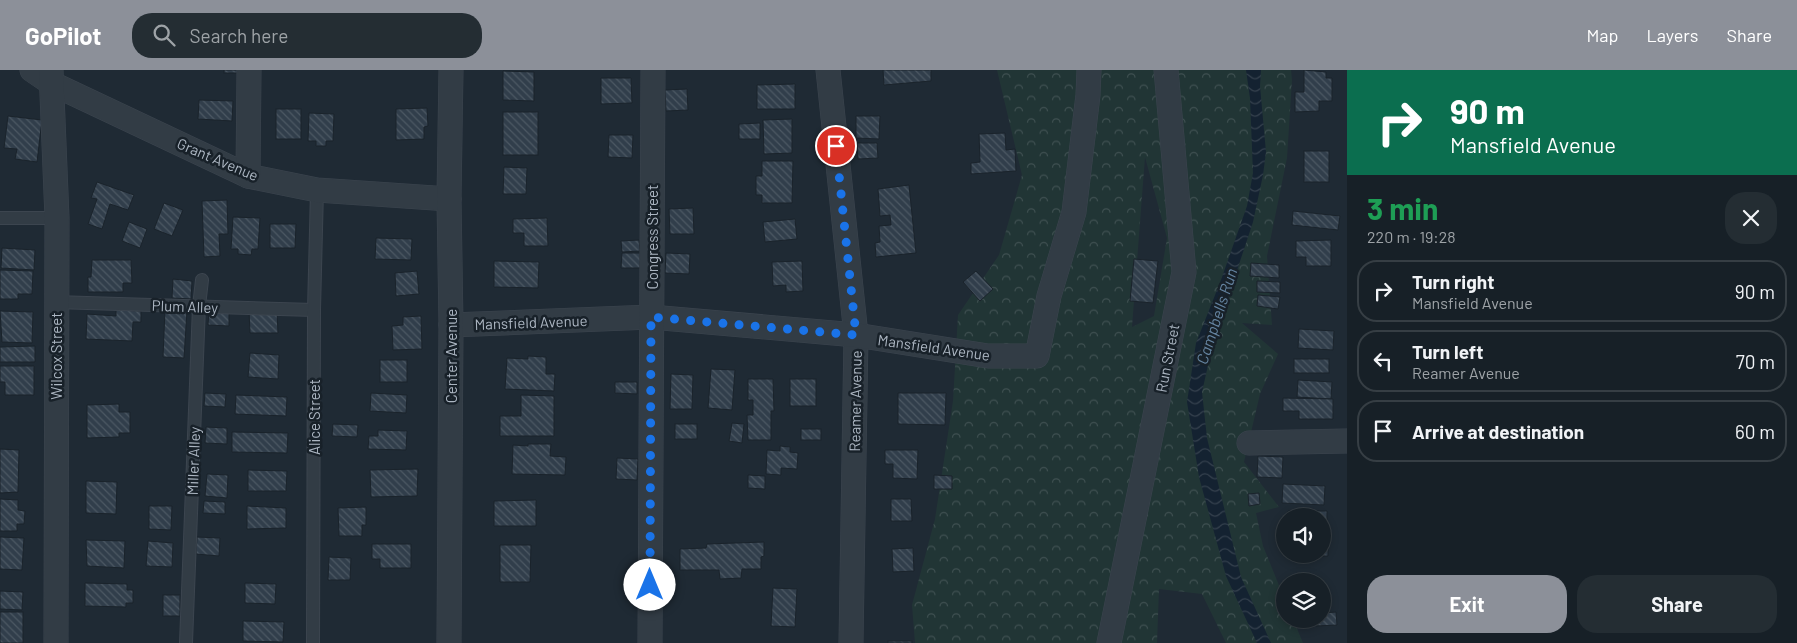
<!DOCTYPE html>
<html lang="en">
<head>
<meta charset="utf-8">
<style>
  :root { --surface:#172027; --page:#242d33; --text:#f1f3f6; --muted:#9ea3a7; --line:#363e44; --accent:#8c9099 }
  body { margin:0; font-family:Barlow,sans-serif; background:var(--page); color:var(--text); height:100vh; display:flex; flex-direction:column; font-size:19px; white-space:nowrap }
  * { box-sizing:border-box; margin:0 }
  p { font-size:16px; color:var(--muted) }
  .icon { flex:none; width:28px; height:28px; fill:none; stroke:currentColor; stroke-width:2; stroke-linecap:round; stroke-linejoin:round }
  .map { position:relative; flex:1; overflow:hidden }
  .panel { display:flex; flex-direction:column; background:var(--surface); width:450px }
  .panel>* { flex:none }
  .top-card { background:#0b6e4f; color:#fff; overflow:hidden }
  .controls { position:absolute; left:1276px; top:438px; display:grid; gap:10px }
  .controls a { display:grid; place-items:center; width:55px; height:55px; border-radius:50%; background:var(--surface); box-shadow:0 2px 8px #0003,0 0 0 1px var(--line); font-size:25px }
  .pin { position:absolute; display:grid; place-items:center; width:42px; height:42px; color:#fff; margin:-21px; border:2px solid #fff; border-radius:50%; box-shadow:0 1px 5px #0007 }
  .me { position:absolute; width:55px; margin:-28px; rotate:0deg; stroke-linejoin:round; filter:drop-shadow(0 0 4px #0008) }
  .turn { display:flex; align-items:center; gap:18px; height:105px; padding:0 20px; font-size:22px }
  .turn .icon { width:65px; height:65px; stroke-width:2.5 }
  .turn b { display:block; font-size:35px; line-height:42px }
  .round { display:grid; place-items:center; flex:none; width:52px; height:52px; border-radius:20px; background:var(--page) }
  .overview { display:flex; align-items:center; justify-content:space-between; height:85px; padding:0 20px }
  h1 { font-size:30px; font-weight:700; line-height:38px; color:#1e9e55 }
  .primary-button { display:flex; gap:10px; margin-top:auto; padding:10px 20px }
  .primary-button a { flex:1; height:58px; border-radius:20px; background:var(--accent); color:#fff; font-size:20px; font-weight:700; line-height:58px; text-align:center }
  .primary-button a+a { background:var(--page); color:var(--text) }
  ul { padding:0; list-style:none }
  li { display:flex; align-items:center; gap:15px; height:62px; margin:0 10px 8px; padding:0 10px; border:2px solid var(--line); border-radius:20px }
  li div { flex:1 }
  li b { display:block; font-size:19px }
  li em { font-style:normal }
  header { display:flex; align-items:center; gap:30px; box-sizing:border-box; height:70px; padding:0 25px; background:var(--accent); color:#fff }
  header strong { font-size:24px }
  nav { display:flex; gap:28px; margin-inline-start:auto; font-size:18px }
  .search { width:350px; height:45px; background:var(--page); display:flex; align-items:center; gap:12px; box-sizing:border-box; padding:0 18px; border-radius:20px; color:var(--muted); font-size:19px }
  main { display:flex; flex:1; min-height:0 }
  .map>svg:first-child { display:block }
  .forest { fill:url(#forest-crowns); fill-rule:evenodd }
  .water { fill:url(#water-waves) }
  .building { fill:url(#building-back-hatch); stroke:#1a232b }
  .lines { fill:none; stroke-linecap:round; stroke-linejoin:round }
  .service-casing { stroke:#3c454f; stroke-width:14 }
  .minor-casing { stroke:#3c454f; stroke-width:25 }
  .service { stroke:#323c45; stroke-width:12 }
  .minor { stroke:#323c45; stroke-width:24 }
  .route { stroke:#1a73e8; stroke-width:9; stroke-dasharray:0 16.2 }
  .labels { text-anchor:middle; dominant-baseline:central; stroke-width:5; stroke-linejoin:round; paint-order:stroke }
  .street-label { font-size:15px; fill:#acb6c2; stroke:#182129 }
  .water-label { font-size:16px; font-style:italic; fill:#6584a1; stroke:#182129 }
</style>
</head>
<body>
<header>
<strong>GoPilot</strong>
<div class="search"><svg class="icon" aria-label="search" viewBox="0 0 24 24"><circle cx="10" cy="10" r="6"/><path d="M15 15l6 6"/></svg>Search here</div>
<nav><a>Map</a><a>Layers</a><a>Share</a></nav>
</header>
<main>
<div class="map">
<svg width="1347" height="573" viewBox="0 0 1347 573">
  <defs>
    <pattern id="forest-crowns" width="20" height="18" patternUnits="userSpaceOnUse" patternTransform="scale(1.25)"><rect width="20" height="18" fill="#213535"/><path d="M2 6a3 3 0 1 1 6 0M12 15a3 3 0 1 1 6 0" fill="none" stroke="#3f5051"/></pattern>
    <pattern id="water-waves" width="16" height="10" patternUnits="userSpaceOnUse" patternTransform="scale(1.25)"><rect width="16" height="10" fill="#142231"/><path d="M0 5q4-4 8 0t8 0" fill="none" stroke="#34404d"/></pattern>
    <pattern id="building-back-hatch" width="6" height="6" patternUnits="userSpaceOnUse" patternTransform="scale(1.25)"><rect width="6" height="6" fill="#313e4b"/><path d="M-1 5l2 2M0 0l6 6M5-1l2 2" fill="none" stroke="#4c5863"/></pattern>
  </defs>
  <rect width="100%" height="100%" fill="#1f2a34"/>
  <path class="forest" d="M997,0H1291L1292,10L1287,88L1267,186L1272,255L1242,253L1278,284L1260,324L1244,392L1279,437L1256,443L1263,476L1285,530V549H1293L1303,573H1226L1202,524L1159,519L1157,573H915L912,535L935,449L953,331L958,245L999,185L1022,105ZM1145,87L1167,168L1154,246L1132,257Z"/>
  <polygon class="water" points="1246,0 1261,0 1260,16 1266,82 1263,105 1253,152 1213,273 1202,322 1207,368 1241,507 1271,573 1257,573 1226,506 1199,407 1187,332 1196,273 1221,210 1247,136 1253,103 1250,28"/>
  <g class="building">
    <rect x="224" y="0" width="18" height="3"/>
    <polygon points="883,0 931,0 931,11 884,15"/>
    <polygon points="1304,0 1326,2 1326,8 1332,8 1332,31 1319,31 1319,41 1295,42 1295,22 1304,22"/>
    <polygon points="503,1 534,2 534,31 503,30"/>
    <polygon points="601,8 631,8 632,33 601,34"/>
    <polygon points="795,14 795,39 757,39 757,15"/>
    <polygon points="687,19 688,40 666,41 665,20"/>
    <polygon points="199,30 233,31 232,51 198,49"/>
    <polygon points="427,38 428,56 424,57 424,69 396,70 396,39"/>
    <rect x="276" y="39" width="25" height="30"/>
    <rect x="503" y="42" width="35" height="43"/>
    <polygon points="309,43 334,44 333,71 326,71 326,76 316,76 316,71 308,71"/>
    <polygon points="8,46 42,50 37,92 15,89 17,79 4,78"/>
    <polygon points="856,46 880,46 879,69 856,68"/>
    <polygon points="792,49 792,83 764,84 763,50"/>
    <polygon points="760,53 760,69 739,69 739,54"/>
    <polygon points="1005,63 1006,80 1015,79 1016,101 971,104 971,93 980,92 979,64"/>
    <polygon points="609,65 633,65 632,88 608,87"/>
    <polygon points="857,73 877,73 878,88 858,89"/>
    <rect x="1304" y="81" width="25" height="31"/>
    <polygon points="762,91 793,91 792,133 762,133 762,125 756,125 756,106 762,106"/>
    <polygon points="504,97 527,98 526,124 503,124"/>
    <polygon points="97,112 134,125 128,140 110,134 102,159 88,154 97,129 91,128"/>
    <polygon points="909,115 916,183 876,187 875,173 880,172 879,156 891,155 890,145 880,146 878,119"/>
    <polygon points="227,130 228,164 219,164 220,186 204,187 202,131"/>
    <polygon points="164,133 183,140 172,166 154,159"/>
    <polygon points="693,138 694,164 670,164 669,139"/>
    <polygon points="1293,141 1340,146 1338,160 1292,155"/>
    <polygon points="233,147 260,148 258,179 252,179 251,185 238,184 238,179 231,179"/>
    <polygon points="547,148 548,176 524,176 524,163 513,163 513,149"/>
    <polygon points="795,149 797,169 765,172 763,152"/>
    <polygon points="129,152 147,159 140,178 122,171"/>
    <polygon points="270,154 296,154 295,178 270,178"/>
    <polygon points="376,168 412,169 411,190 375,189"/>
    <polygon points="639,170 640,181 622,182 621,171"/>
    <polygon points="1331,170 1331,196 1306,196 1306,187 1296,187 1296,171"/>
    <polygon points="2,178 35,180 34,200 1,198"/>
    <polygon points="622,183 640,183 640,198 621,198"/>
    <polygon points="666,183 690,184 689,204 665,203"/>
    <polygon points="1134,189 1158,191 1153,233 1130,231"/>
    <polygon points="92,190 131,190 132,213 123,213 123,222 88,222 88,207 91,207"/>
    <polygon points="494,191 539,192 538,218 494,217"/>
    <polygon points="802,191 803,221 786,222 786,215 773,216 772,192"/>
    <polygon points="1251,193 1279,195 1279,208 1250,206"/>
    <polygon points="0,200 33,201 32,224 18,224 18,229 0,229"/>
    <polygon points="417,201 419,224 396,226 395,203"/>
    <polygon points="976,201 993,219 980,231 963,212"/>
    <polygon points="173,209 192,211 191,229 172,228"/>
    <polygon points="1257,211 1280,212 1280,223 1257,222"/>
    <polygon points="1258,225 1280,227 1278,239 1257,236"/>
    <polygon points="165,239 187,241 184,288 163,287"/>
    <polygon points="116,240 141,241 141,252 133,252 132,271 86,269 87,244 116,246"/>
    <polygon points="209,240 229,242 229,256 208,255"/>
    <polygon points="0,241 33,242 32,273 2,272"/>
    <polygon points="249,241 277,241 278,263 250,263"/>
    <polygon points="421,246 422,279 393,280 392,256 403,255 403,247"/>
    <polygon points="1299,259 1334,261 1333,280 1298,278"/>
    <polygon points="35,276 35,292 0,292 0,277"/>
    <polygon points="250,283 279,285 278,309 248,307"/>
    <polygon points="528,286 546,287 546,304 555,304 554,321 505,319 507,288 528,289"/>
    <rect x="1294" y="289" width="35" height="14"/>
    <rect x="380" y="290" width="27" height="22"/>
    <polygon points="0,296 34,296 34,325 5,325 5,312 0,312"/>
    <polygon points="711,299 735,300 732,340 708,338"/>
    <polygon points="671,304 693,305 692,339 670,339"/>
    <polygon points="748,309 773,309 774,341 771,341 771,370 748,370 747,345 753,345 753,330 748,330"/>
    <rect x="790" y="309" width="26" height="27"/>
    <polygon points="1298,310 1332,312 1331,329 1297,327"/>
    <polygon points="615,312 637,312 637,324 615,323"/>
    <polygon points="205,323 226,324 225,337 204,336"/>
    <polygon points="371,323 407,325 406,343 370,341"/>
    <polygon points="898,323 946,323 945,355 898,354"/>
    <polygon points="236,325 287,327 286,346 235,344"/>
    <polygon points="521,325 554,326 554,366 500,366 500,346 521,346"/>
    <polygon points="1283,328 1333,329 1333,349 1299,349 1299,341 1283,341"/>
    <polygon points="119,334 119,342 130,342 130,363 119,363 119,367 87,368 87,335"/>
    <polygon points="732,353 744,354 742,373 729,371"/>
    <polygon points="333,354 358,355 357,367 332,366"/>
    <rect x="675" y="354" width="22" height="15"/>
    <polygon points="206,357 227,358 227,374 205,373"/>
    <rect x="801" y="359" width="20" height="11"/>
    <polygon points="378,360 407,361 406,380 368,379 369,366 378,366"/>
    <polygon points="232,362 288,363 287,383 232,382"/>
    <polygon points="528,374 551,374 550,386 566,387 565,405 512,404 513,375 528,376"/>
    <polygon points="780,376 790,377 790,382 798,383 797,399 781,398 781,405 766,404 767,380 780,381"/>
    <polygon points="0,379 19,380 18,422 0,423"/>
    <polygon points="885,380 918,380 917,409 893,408 893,394 885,394"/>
    <polygon points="1258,386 1283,387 1282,408 1257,407"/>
    <polygon points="617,388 638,389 637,410 616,409"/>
    <polygon points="418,399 417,426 371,427 370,400"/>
    <polygon points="248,400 287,401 286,421 248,421"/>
    <polygon points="207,404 228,405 227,428 205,426"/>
    <polygon points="748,405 765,406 765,419 748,418"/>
    <polygon points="934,405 952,406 952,419 934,419"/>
    <polygon points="86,411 117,412 116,444 86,443"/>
    <polygon points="1283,414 1325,416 1324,435 1282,433"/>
    <polygon points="1259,423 1260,434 1249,436 1248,424"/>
    <polygon points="0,429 18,430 18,440 25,441 24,454 17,454 17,461 0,461"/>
    <polygon points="891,429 911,429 912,451 891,451"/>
    <polygon points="536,430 536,456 494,456 494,431"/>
    <polygon points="204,431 225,432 225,444 203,443"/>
    <polygon points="149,436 172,436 171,460 149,459"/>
    <polygon points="247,436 286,438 286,458 247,459"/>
    <polygon points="366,437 366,455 362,455 362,466 339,466 338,438"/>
    <polygon points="1288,441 1327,441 1327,458 1322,458 1322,446 1288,446"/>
    <polygon points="1322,461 1328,461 1328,486 1299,486 1299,484 1322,484"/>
    <polygon points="0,467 24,468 22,500 0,499"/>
    <polygon points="197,467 220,468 219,486 196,484"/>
    <polygon points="86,470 125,471 124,498 87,496"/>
    <polygon points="148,471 173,473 172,497 146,496"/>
    <polygon points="764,472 764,486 761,487 761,499 742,499 741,508 720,509 719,500 680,500 680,479 706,478 707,474"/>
    <polygon points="372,474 411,474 411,498 380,498 380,489 372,489"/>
    <polygon points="500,475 531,475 530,512 500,512"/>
    <polygon points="913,478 914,501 893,502 892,479"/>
    <polygon points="329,487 351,488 350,510 328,510"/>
    <polygon points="85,513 127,514 127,520 133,520 133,533 126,533 126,537 85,536"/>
    <polygon points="245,513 276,514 275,534 245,533"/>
    <polygon points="773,518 797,519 795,557 771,556"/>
    <polygon points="0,521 23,522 22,540 0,539"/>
    <rect x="163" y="525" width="17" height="21"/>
    <rect x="0" y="542" width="23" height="31"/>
    <polygon points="1336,542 1337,555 1316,556 1316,549 1322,549 1322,543"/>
    <polygon points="243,551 284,552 283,572 243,571"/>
    <rect x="888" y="571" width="24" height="2"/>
  </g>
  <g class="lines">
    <g class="service-casing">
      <g id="service">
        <polyline points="0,148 57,148"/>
        <polyline points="55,232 314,240"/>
        <polyline points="186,573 199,236 202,210"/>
        <polyline points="313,573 314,240 317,120"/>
      </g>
    </g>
    <g class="minor-casing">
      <g id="minor">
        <polyline points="32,0 51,13 248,106 317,120 449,129"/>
        <polyline points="51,0 57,148 56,573"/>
        <polyline points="828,0 856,265 851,573"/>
        <polyline points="248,106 249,0"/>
        <polyline points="451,255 651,247 856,265 988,286 1037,286 1049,226 1074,142 1088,25 1089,0"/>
        <polyline points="1249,373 1347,371"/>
        <polyline points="449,573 451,255 449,129 451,0"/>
        <polyline points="650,573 653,0"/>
        <polyline points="1109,573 1184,202 1166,0"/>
      </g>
    </g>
    <use href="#service" class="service"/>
    <use href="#minor" class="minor"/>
  </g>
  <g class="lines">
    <polyline class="route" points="650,515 651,247 856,265 836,76"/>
  </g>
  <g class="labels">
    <g class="street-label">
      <text transform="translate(218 89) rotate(23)">Grant Avenue</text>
      <text transform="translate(652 167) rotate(-90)">Congress Street</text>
      <text transform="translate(185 236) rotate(2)">Plum Alley</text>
      <text transform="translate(531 252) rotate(-2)">Mansfield Avenue</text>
      <text transform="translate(934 277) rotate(8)">Mansfield Avenue</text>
      <text transform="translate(56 286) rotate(-90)">Wilcox Street</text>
      <text transform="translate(451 286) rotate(-90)">Center Avenue</text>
      <text transform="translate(1167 288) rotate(-79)">Run Street</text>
      <text transform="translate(855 331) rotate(-89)">Reamer Avenue</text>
      <text transform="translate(314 347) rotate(-90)">Alice Street</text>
      <text transform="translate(193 391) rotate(-88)">Miller Alley</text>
    </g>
    <g class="water-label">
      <text transform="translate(1216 246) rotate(-72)">Campbells Run</text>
    </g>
  </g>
</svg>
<div class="controls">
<a><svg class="icon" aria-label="sound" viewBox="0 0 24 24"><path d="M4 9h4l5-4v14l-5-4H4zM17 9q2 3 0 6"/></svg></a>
<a><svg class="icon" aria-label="layers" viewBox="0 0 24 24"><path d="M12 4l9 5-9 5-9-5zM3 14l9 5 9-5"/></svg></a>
</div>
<div class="pin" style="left:836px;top:76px;background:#d93025"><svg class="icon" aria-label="arrive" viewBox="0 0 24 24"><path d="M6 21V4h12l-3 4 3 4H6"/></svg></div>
<svg class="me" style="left:650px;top:515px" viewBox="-20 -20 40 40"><circle r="19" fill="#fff"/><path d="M0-13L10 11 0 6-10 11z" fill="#1a73e8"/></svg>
</div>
<section class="panel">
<div class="top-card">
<div class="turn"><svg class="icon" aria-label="right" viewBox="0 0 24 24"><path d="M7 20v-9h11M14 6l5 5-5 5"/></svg><div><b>90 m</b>Mansfield Avenue</div></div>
</div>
<div class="overview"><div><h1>3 min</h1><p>220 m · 19:28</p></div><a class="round"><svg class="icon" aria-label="close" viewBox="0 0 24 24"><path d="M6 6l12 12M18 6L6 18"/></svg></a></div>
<ul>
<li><svg class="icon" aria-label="right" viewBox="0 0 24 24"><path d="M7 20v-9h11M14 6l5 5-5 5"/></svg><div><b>Turn right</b><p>Mansfield Avenue</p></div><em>90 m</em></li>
<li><svg class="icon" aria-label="left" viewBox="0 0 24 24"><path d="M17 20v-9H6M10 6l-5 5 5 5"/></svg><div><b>Turn left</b><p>Reamer Avenue</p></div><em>70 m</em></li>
<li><svg class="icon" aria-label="arrive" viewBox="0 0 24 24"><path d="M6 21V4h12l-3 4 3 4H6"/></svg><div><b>Arrive at destination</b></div><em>60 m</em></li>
</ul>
<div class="primary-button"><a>Exit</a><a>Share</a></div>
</section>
</main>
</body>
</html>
